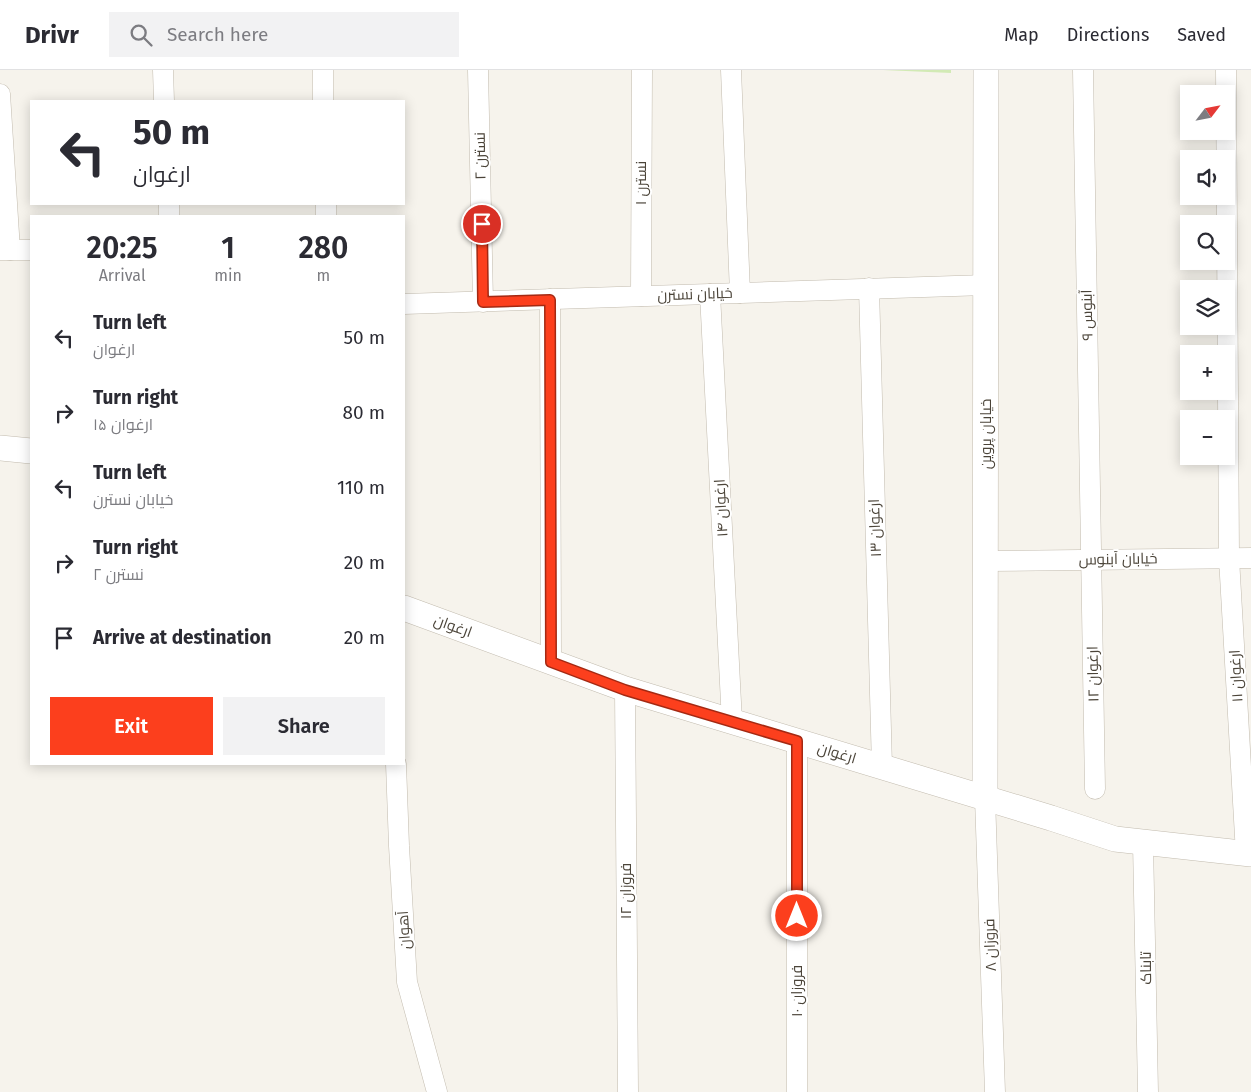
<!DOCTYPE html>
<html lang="en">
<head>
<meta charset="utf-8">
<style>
  :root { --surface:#fff; --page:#f2f2f3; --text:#2b2b33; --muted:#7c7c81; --line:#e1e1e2; --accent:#fc3f1d }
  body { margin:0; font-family:"Fira Sans",Cairo,sans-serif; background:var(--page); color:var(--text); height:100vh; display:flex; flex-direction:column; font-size:19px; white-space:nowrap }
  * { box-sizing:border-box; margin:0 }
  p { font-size:16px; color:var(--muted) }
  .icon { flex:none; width:28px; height:28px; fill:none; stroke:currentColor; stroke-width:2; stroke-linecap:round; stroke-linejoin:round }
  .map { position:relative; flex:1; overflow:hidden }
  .panel { position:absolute; left:30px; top:145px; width:375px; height:550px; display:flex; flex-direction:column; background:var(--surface); border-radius:0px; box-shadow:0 2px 12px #0003 }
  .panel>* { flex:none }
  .banner { position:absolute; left:30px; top:30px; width:375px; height:105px; border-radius:0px; box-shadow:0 2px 12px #0003; background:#fff; color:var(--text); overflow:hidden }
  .needle { width:32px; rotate:58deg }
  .controls { position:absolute; left:1180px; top:15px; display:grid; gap:10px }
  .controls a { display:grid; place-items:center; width:55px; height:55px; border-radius:0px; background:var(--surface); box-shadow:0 2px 12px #0003; font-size:25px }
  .pin { position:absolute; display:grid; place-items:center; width:42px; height:42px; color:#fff; margin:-21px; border:2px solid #fff; border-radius:50%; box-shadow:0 1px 5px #0007 }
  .me { position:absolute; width:55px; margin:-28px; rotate:0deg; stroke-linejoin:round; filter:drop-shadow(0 0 4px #0008) }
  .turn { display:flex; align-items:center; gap:18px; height:105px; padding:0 20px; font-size:22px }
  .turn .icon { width:65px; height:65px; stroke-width:2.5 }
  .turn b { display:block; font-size:35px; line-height:42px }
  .eta { display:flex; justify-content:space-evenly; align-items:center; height:85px; text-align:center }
  .eta b { font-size:30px; font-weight:600; line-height:35px }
  .cta { display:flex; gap:10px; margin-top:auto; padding:10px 20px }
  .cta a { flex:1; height:58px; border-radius:0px; background:var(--accent); color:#fff; font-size:20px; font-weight:600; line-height:58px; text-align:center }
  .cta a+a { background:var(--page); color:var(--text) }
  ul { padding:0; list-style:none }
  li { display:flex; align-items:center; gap:15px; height:75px; padding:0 20px }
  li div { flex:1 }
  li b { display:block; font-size:19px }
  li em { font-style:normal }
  header { display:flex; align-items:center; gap:30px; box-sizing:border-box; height:70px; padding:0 25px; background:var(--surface); border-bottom:1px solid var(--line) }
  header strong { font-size:24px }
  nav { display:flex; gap:28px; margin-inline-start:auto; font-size:18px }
  .search { width:350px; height:45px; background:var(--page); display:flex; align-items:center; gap:12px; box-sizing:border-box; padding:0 18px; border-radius:0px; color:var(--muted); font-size:19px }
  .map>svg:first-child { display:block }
  .green { fill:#d2eab5 }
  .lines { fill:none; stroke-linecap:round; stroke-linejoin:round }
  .minor-casing { stroke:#c2bbae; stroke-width:21 }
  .tertiary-casing { stroke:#c2bbae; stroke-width:26 }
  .minor { stroke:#fff; stroke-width:20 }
  .tertiary { stroke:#fff; stroke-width:25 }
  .route-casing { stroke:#a42913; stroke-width:12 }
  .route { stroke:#fc3f1d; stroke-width:9 }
  .labels { text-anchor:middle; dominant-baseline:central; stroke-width:4; stroke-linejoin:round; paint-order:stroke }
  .street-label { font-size:15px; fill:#4b4439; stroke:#fff }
</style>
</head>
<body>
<header>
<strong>Drivr</strong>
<div class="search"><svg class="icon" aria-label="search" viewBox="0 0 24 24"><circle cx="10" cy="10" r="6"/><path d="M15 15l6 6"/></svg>Search here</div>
<nav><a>Map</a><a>Directions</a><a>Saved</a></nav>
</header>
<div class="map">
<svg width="1251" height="1022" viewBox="0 0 1251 1022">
  <rect width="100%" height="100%" fill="#f6f3ec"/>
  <polygon class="green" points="883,0 951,0 951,3"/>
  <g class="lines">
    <g class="minor-casing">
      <g id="minor">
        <polyline points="163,0 164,31"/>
        <polyline points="323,0 323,31"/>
        <polyline points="478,0 483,232"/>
        <polyline points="731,0 740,223"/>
        <polyline points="1083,0 1095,719"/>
        <polyline points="1226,0 1229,488 1246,784"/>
        <polyline points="0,24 10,180"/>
        <polyline points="169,134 169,146"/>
        <polyline points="326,134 326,146"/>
        <polyline points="0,180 31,180"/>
        <polyline points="869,218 882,697"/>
        <polyline points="710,224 732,652"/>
        <polyline points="641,226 642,0"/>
        <polyline points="550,229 551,592"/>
        <polyline points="404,234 986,215"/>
        <polyline points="985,491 1251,488"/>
        <polyline points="625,619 628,1022"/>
        <polyline points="797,671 797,1022"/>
        <polyline points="396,694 399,776 407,912 437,1022"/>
        <polyline points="985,728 995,1022"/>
        <polyline points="1143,773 1148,1022"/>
      </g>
    </g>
    <g class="tertiary-casing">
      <g id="tertiary">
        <polyline points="0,378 31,381"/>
        <polyline points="404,538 625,619 1051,748 1115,769 1251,784"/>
        <polyline points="985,728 986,0"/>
      </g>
    </g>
    <use href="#minor" class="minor"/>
    <use href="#tertiary" class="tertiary"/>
  </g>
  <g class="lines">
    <g class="route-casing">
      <polyline id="route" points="482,154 483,232 550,230 551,592 625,620 797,671 797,846"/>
    </g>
    <use href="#route" class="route"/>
  </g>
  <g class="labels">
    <g class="street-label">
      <text transform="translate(480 86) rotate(-91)">نسترن ۲</text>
      <text transform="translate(641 113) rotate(-90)">نسترن ۱</text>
      <text transform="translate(695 224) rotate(-2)">خیابان نسترن</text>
      <text transform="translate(1087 245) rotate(-91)">آبنوس ۹</text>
      <text transform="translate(986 364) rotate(-90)">خیابان پروین</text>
      <text transform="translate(721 438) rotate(-93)">ارغوان ۱۴</text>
      <text transform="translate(875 458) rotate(-92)">ارغوان ۱۳</text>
      <text transform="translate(1118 489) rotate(-1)">خیابان آبنوس</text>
      <text transform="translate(453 556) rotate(20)">ارغوان</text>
      <text transform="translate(1093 604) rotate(-91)">ارغوان ۱۲</text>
      <text transform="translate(1236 606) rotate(-93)">ارغوان ۱۱</text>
      <text transform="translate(837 683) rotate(17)">ارغوان</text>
      <text transform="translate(626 821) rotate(-90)">فروزان ۱۲</text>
      <text transform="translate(404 860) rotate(-94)">آهوان</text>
      <text transform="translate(990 875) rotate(-92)">فروزان ۸</text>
      <text transform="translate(1146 898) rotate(-91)">تابناک</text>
      <text transform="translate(797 921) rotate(-90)">فروزان ۱۰</text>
    </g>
  </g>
</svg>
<div class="controls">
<a><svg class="needle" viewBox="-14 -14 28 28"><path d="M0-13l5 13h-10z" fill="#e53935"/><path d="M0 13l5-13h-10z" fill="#7c7c81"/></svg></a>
<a><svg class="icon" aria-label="sound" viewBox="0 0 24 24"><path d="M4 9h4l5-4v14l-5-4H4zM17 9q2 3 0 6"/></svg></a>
<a><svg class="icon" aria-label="search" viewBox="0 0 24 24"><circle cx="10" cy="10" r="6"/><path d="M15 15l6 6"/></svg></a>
<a><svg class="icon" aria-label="layers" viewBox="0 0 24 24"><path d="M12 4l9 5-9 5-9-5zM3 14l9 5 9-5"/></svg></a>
<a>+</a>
<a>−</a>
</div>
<div class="pin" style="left:482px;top:154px;background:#d93025"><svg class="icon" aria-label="arrive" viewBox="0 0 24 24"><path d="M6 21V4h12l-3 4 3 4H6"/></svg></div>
<svg class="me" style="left:797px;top:846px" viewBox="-20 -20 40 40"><circle r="17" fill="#fc3f1d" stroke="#fff" stroke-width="3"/><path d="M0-11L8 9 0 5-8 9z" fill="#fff"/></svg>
<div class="banner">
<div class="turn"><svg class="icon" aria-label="left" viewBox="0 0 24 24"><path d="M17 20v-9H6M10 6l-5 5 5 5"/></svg><div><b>50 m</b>ارغوان</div></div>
</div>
<section class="panel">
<div class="eta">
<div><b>20:25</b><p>Arrival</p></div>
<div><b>1</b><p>min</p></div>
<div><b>280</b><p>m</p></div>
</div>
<ul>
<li><svg class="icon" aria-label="left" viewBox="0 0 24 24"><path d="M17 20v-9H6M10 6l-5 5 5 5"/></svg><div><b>Turn left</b><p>ارغوان</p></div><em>50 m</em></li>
<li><svg class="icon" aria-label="right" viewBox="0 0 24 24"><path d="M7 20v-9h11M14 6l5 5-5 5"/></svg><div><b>Turn right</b><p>ارغوان ۱۵</p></div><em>80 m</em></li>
<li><svg class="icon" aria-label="left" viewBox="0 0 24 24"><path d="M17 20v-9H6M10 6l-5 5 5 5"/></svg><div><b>Turn left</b><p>خیابان نسترن</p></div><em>110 m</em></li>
<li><svg class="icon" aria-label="right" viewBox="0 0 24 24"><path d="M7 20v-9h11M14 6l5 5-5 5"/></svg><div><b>Turn right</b><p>نسترن ۲</p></div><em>20 m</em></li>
<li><svg class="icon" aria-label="arrive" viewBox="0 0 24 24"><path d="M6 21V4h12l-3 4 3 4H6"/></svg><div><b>Arrive at destination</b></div><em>20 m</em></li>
</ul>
<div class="cta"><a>Exit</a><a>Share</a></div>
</section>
</div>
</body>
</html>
